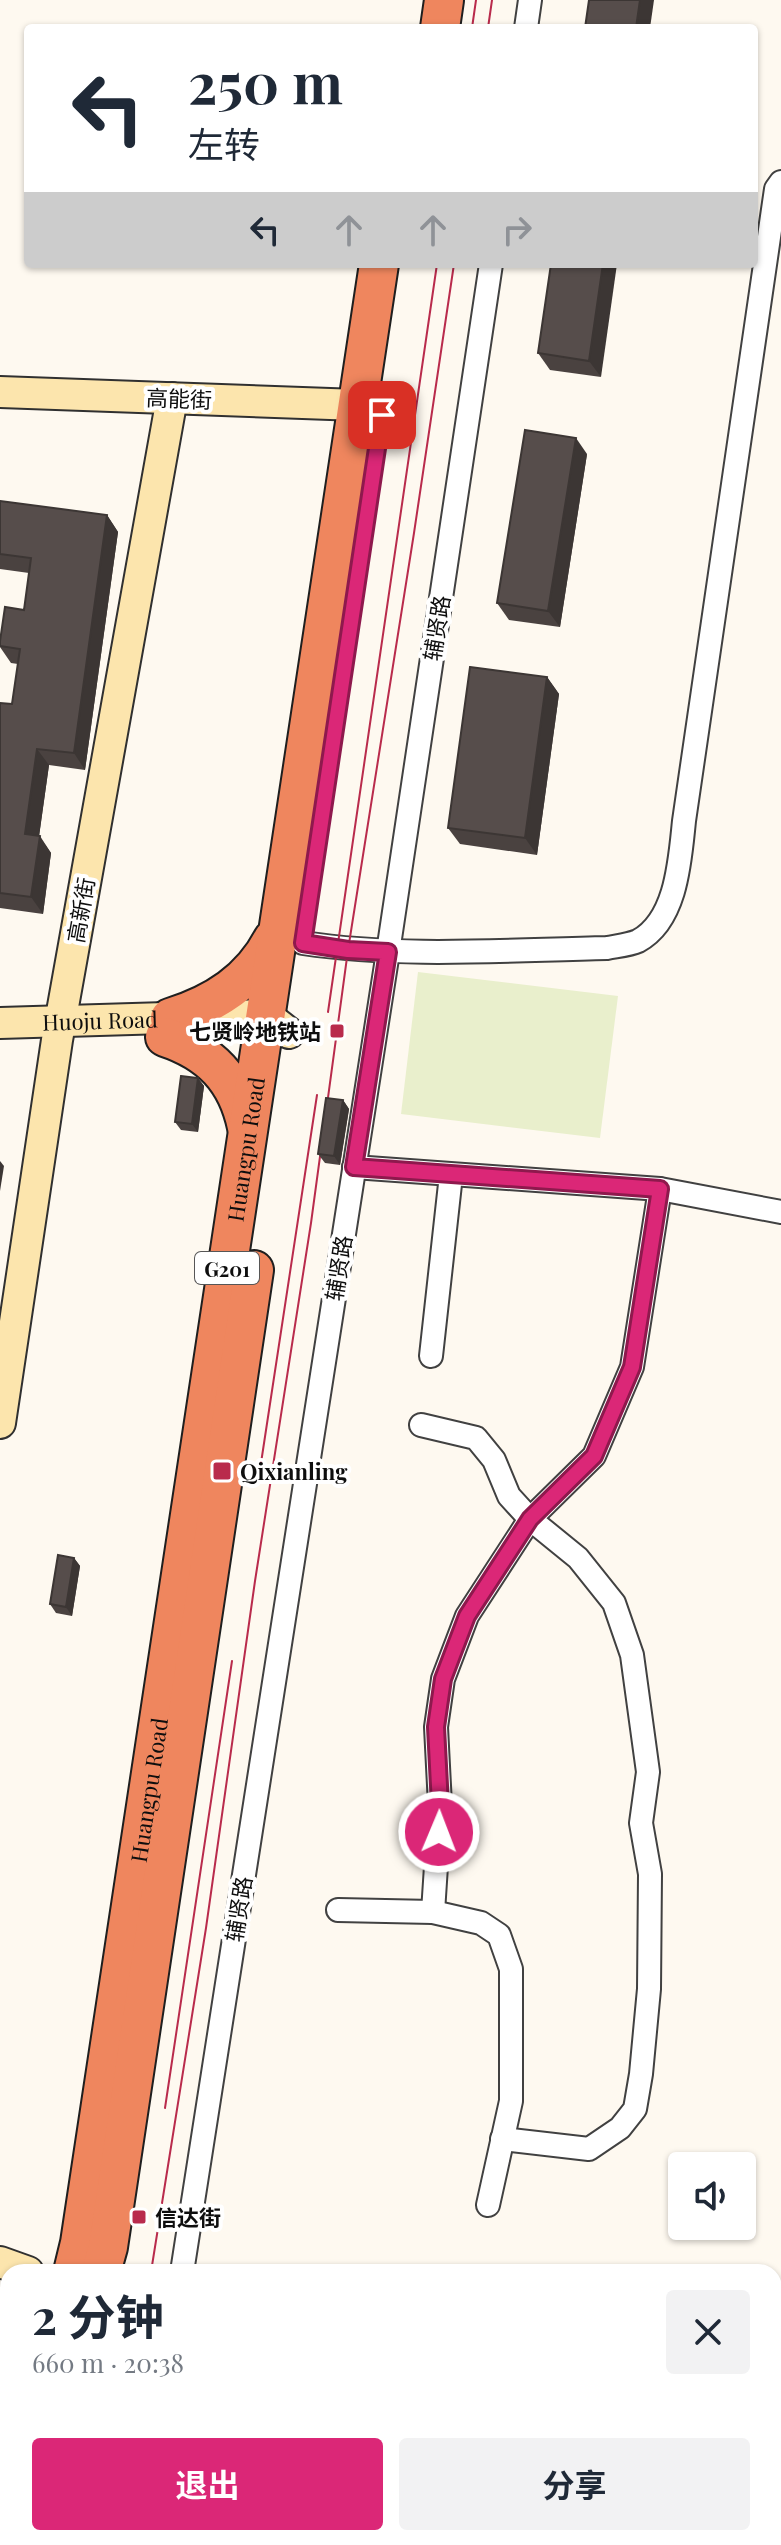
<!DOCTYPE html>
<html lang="zh">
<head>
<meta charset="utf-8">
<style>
  :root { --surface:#fff; --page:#f2f2f3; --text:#1f2937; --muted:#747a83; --accent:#db2777 }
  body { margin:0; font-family:"Playfair Display","Noto Sans SC",serif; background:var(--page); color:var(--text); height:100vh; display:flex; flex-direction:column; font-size:30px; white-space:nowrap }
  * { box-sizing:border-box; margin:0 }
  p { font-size:26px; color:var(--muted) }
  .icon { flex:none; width:44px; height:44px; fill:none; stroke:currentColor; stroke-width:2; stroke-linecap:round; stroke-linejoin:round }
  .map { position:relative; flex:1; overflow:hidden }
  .sheet { position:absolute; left:0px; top:2264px; width:782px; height:282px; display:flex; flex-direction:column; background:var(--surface); border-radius:24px 24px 0 0; box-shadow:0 2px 6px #0004 }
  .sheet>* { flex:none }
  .hud { position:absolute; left:24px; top:24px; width:734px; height:244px; border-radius:8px; box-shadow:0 2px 6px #0004; background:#fff; color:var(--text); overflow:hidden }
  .fabs { position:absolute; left:668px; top:2152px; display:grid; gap:16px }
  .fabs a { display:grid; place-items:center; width:88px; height:88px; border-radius:8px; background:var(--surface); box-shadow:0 2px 6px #0004; font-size:40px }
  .pin { position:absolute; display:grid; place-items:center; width:68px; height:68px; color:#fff; margin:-34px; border-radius:16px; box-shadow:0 4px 12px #0006 }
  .me { position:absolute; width:88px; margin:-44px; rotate:1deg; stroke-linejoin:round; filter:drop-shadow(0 0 6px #0008) }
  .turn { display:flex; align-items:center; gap:28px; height:168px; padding:0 32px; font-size:36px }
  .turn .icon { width:104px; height:104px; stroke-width:2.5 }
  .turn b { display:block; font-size:56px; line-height:68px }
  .lanes { display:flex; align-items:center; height:76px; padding:0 32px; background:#0003; justify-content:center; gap:40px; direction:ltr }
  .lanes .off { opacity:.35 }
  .round { display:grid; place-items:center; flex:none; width:84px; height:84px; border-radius:8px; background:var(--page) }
  .summary { display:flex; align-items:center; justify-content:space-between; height:136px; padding:0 32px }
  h1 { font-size:48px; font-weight:700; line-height:60px }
  .cta { display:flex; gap:16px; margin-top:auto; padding:16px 32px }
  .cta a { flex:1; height:92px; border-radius:8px; background:var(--accent); color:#fff; font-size:32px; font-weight:700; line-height:92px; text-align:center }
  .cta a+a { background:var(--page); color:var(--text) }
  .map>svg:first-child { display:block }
  .pitch { fill:#e9efcc }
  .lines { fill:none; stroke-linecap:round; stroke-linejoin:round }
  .street-casing { stroke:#414141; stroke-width:26 }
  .secondary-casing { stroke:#303030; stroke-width:34 }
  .highway-casing { stroke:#1f1f1f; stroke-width:42 }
  .street { stroke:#fff; stroke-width:22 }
  .secondary { stroke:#fce5ad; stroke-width:30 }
  .highway { stroke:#ef865e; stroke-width:38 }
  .tram { stroke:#b92b4c; stroke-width:2 }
  .wall { fill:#4a4240 }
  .shaded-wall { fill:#3c3634 }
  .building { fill:#564d4b; stroke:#3c3634; stroke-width:2 }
  .route-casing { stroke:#8e194d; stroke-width:20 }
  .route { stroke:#db2777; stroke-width:14 }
  .poi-dot { fill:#b92b4c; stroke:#fff; stroke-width:3 }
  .labels { text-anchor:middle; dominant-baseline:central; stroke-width:8; stroke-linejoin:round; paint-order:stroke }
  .shield { fill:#fff; stroke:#565656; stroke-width:2 }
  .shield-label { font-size:20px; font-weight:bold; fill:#0e0e0e }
  .street-label { font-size:22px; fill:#0e0e0e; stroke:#fff }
  .poi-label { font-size:22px; font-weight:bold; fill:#0e0e0e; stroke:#fff; text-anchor:start }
</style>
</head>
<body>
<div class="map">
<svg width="781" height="2545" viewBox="0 0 781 2545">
  <rect width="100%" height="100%" fill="#fef9f0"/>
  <polygon class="pitch" points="418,972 618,996 600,1138 401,1114"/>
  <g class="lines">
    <g class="street-casing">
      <g id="street">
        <polyline points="526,28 530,0"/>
        <path d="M303,943C403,958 506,950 607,948C617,946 629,945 638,941C677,920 680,859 684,821L776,189L781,182"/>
        <polyline points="354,1167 660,1189 781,1212"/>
        <polyline points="431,1356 451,1175"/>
        <polyline points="421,1425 476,1438 494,1460 509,1496 530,1519 578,1558 614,1603 632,1655 648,1772 641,1823 650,1874 649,1989 641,2074 635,2109 620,2128 589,2149 502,2139"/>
        <polyline points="338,1910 433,1912 481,1923 499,1935 511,1969 511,2101 488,2205"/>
        <polyline points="433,1912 440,1805 436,1727 443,1679 467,1616 530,1519 594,1456 632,1367 660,1189"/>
        <polyline points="182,2272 388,952 491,264"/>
        <polyline points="614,2538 615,2545"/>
        <polyline points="109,2545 113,2538"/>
      </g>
    </g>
    <g class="secondary-casing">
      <g id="secondary">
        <polyline points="0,392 358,405"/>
        <path id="s1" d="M0,1023L266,1015L289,1033"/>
        <polyline points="0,1423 57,1040 172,398"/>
        <polyline points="0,2262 28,2272"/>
        <polyline points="772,2545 778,2533 781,2472"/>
      </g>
    </g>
    <g class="highway-casing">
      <g id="highway">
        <polyline points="440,28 444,0"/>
        <path d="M170,1018C215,1004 251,981 273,939"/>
        <path d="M165,1037C210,1052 237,1079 247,1127"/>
        <path id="s2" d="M73,2272L80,2243L379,264"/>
        <polyline points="101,2272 108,2247 254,1270"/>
        <polyline points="0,2489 8,2472"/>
        <polyline points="3,2545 8,2535"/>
      </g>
    </g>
    <use href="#street" class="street"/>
    <use href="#secondary" class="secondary"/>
    <use href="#highway" class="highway"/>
    <g class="tram">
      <polyline points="472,28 476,0"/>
      <polyline points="488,28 492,0"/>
      <polyline points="328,1012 437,264"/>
      <polyline points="261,1463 317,1095"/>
      <polyline points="165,2108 232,1661"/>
      <polyline points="151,2272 206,1928 255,1581 311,1223 348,950 414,533 454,264"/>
      <polyline points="57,2545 60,2538"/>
      <polyline points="72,2545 75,2538"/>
    </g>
  </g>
  <g class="wall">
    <polygon points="551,264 601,377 550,370 538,353"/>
    <polygon points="587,454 560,627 509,620 497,603"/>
    <polygon points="0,501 107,515 118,532 85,770 49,765 39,836 51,853 43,914 0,908 0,703 12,704 18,664 11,663 0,647 0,641 24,610 29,573 0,569"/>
    <polygon points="547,677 559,694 537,855 460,844 448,828"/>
    <polygon points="198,1078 204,1086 198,1132 181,1130 175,1122"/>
    <polygon points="343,1100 349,1109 340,1165 325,1163 318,1154"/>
    <polygon points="74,1558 80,1566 72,1616 56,1613 50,1604"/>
  </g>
  <g class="shaded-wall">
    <polygon points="640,0 654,0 650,28 636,28"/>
    <polygon points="603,264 617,264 601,377 589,361"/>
    <polygon points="576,438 587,454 560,627 548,611"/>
    <polygon points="107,515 118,532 85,770 74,753"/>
    <polygon points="547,677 559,694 537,855 525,838"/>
    <polygon points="37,749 49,765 37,851 25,834"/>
    <polygon points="40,836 51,853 43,914 31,897"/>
    <polygon points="198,1078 204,1086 198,1132 192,1124"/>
    <polygon points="343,1100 349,1109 340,1165 334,1156"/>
    <polygon points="0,1161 4,1166 0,1191"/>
    <polygon points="74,1558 80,1566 72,1616 66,1607"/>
  </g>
  <g class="building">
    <polygon points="589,0 640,0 636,28 585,28"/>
    <polygon points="551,264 603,264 589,361 538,353"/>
    <polygon points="525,430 576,438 548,611 497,603"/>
    <polygon points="0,501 107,515 74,753 37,749 25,834 40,836 31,897 0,893 0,703 12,704 20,649 0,646 0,641 5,607 24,610 31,558 0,554"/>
    <polygon points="470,667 547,677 525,838 448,828"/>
    <polygon points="181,1076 198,1078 192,1124 175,1122"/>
    <polygon points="326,1098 343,1100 334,1156 318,1154"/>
    <polygon points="58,1555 74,1558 66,1607 50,1604"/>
  </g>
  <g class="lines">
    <g class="route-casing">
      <polyline id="route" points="382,415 303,943 348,950 388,952 354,1167 660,1189 632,1367 594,1456 530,1519 467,1616 443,1679 436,1727 440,1805 439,1832"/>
    </g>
    <use href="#route" class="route"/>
  </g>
  <g class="poi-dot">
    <rect x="329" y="1023" width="16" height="16" rx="4"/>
    <rect x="212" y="1461" width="20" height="20" rx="4"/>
    <rect x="131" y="2209" width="16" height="16" rx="4"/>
  </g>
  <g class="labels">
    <rect class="shield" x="195" y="1252" width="64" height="32" rx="6"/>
    <g class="shield-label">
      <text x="227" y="1268">G201</text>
    </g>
    <g class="street-label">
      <text transform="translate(179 398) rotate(2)">高能街</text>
      <text transform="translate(436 628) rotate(-81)">辅贤路</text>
      <text transform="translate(80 910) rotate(-80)">高新街</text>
      <text stroke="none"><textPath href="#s1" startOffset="100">Huoju Road</textPath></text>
      <text stroke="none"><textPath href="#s2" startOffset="1136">Huangpu Road</textPath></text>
      <text transform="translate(338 1268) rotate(-81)">辅贤路</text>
      <text stroke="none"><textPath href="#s2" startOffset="488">Huangpu Road</textPath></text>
      <text transform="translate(238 1909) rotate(-81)">辅贤路</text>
    </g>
    <g class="poi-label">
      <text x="321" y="1031" text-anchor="end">七贤岭地铁站</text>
      <text x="240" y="1471">Qixianling</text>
      <text x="155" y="2217">信达街</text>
    </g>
  </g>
</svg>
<div class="fabs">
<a><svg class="icon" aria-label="sound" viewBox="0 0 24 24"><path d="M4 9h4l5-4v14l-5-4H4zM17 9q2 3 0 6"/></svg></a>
</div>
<div class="pin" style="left:382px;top:415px;background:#d93025"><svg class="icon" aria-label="arrive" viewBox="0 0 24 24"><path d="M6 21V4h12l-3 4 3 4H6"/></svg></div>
<svg class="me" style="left:439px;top:1832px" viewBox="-20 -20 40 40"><circle r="17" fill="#db2777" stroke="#fff" stroke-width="3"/><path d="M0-11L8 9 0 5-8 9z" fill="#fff"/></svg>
<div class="hud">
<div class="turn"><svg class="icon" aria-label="left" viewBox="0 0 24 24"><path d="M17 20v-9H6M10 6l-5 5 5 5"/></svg><div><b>250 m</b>左转</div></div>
<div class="lanes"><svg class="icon" aria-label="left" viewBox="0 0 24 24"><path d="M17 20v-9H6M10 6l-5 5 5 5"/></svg><svg class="icon off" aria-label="ahead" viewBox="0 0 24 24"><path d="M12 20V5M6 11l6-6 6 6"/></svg><svg class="icon off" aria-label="ahead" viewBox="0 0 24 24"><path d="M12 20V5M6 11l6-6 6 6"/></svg><svg class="icon off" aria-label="right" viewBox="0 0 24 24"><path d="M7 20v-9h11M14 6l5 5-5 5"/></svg></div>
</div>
<section class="sheet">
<div class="summary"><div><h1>2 分钟</h1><p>660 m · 20:38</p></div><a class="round"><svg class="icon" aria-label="close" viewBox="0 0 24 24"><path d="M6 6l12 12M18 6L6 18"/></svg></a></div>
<div class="cta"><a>退出</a><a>分享</a></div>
</section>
</div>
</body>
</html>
